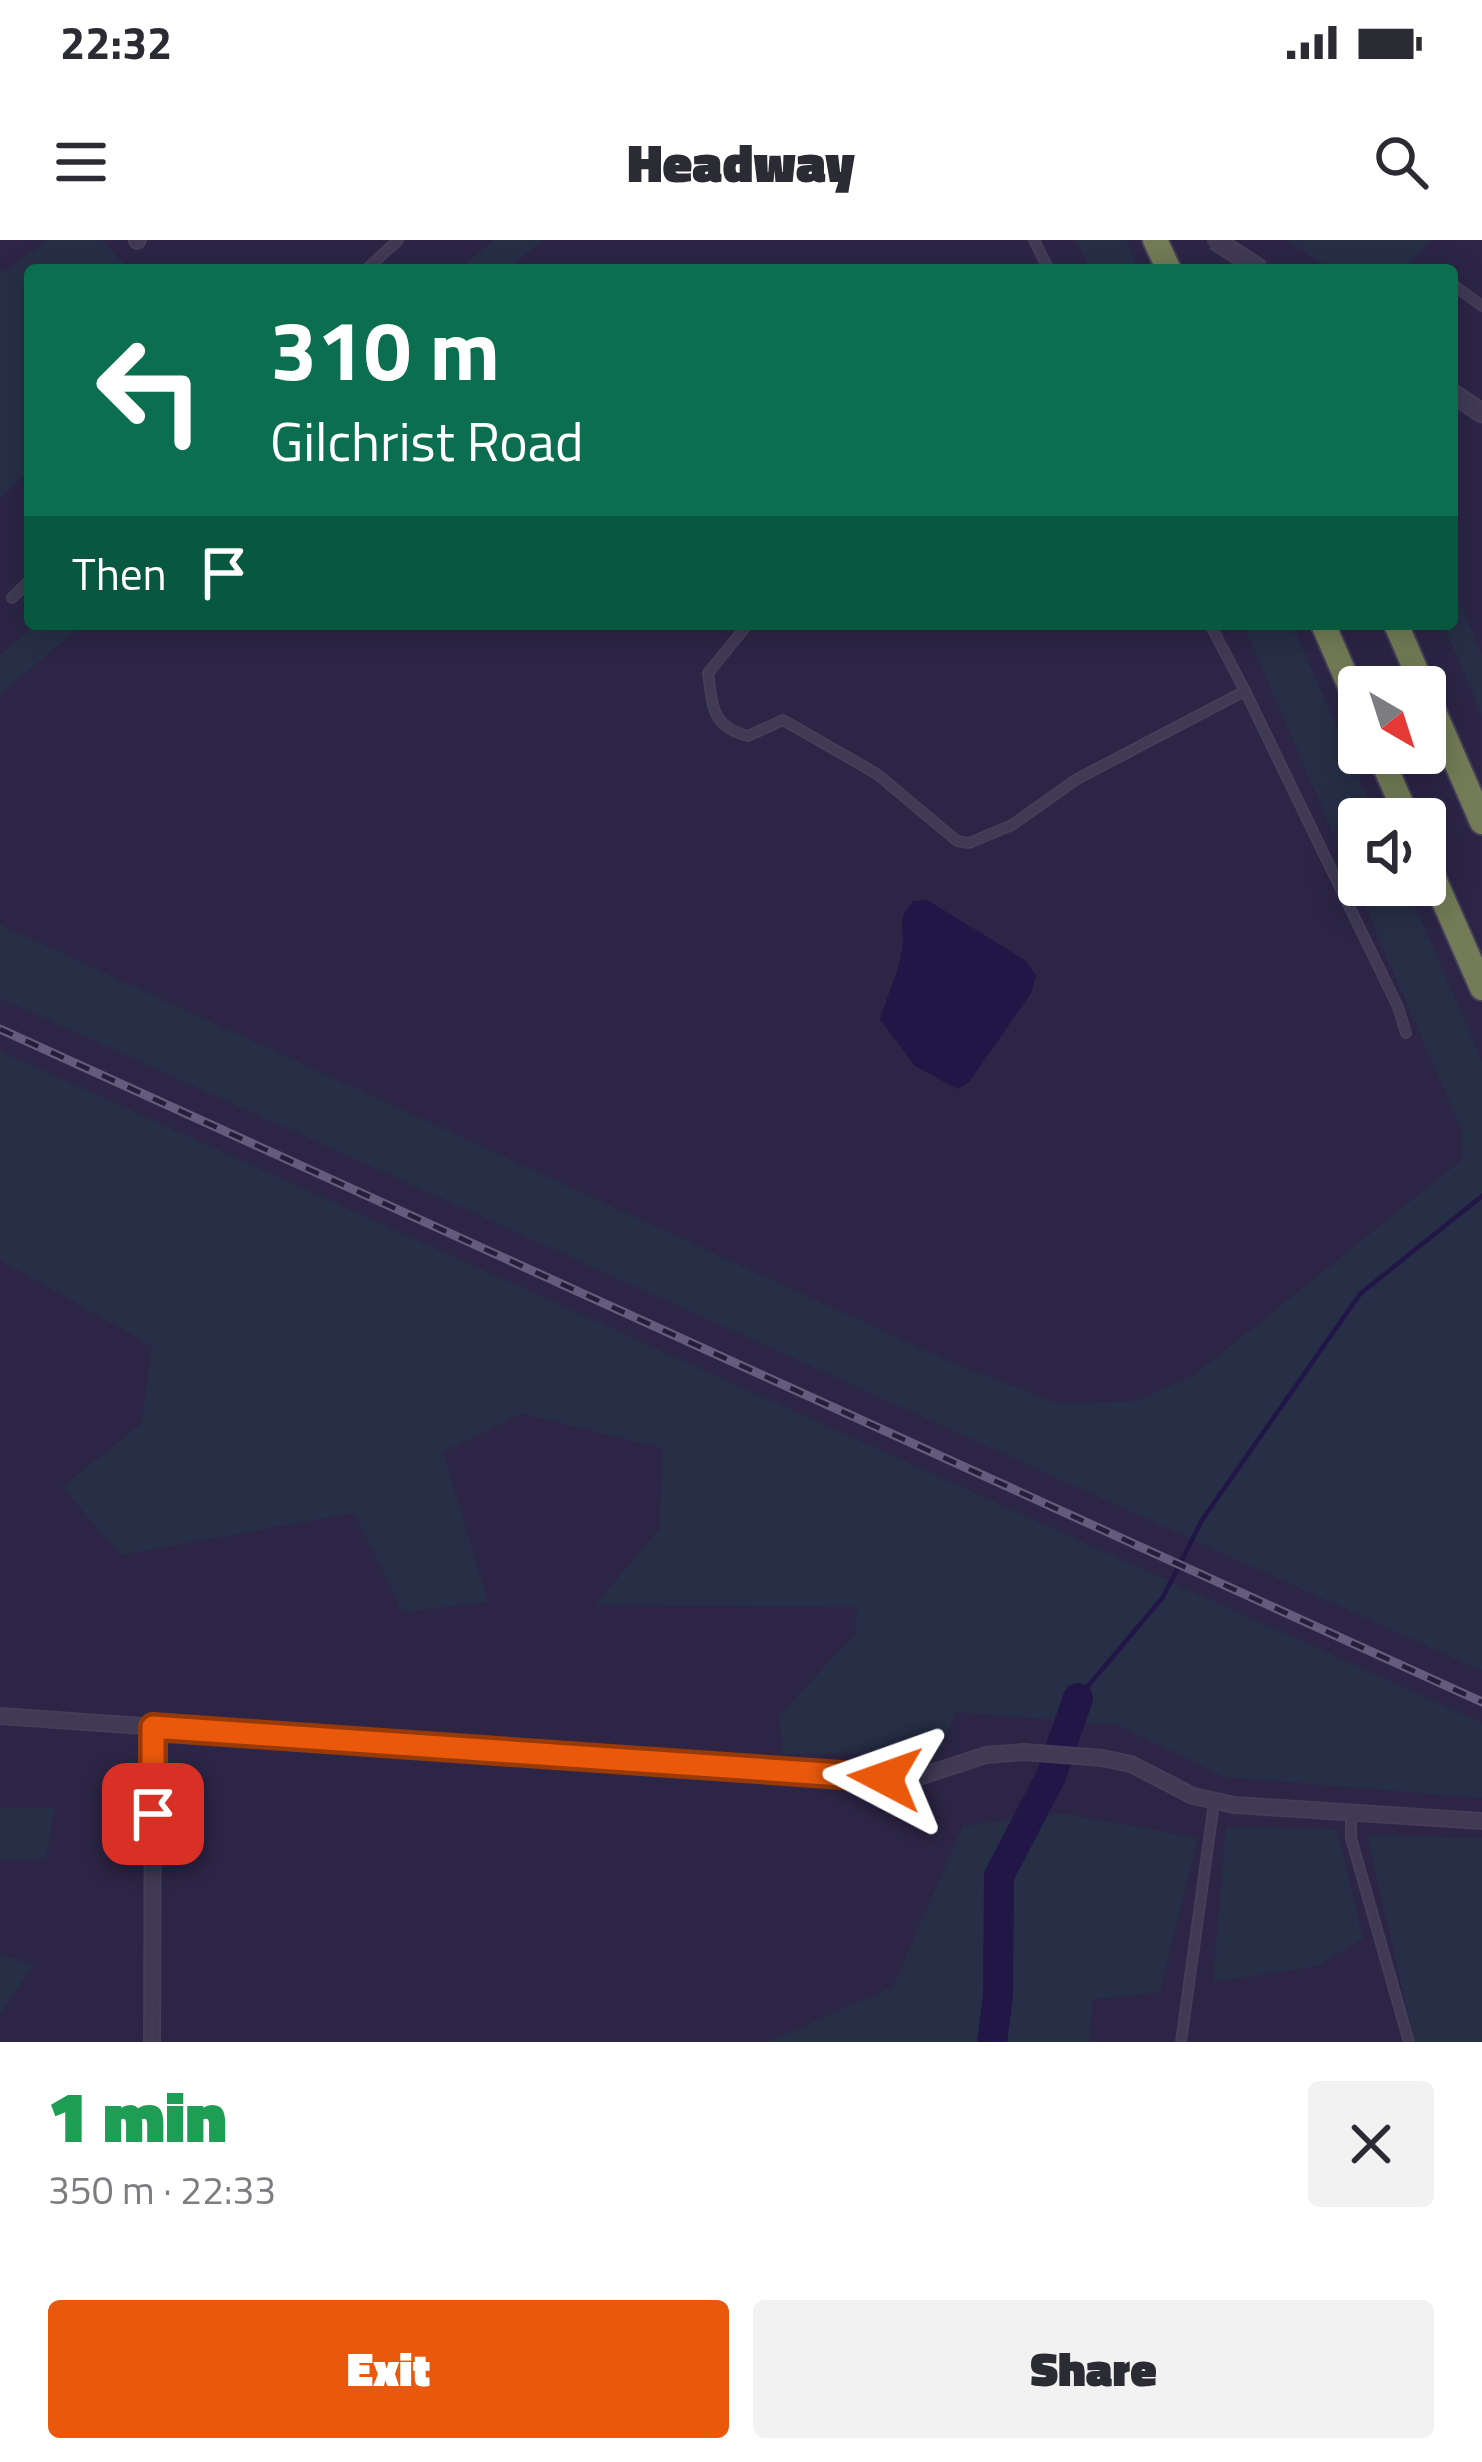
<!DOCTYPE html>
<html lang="en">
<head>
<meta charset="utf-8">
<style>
  :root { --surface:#fff; --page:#f2f2f3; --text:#2b2b33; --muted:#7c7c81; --accent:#ea580c }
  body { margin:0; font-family:"Titillium Web",sans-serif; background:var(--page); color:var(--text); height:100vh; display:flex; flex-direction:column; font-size:45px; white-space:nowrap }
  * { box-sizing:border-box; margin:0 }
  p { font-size:39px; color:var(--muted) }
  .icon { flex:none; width:66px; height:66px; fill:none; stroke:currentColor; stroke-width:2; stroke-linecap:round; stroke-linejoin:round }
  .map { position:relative; height:1802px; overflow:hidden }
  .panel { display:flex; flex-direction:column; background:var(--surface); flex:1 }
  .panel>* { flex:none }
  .hud { position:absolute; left:24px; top:24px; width:1434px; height:366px; border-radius:12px; box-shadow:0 6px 30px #0003; background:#0b6e4f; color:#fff; overflow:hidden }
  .needle { width:78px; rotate:141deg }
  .tools { position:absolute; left:1338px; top:426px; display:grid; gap:24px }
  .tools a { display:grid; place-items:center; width:108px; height:108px; border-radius:12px; background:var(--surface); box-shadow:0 6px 30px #0003; font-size:60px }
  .pin { position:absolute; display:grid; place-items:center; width:102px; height:102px; color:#fff; margin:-51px; border-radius:24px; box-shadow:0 6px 18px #0006 }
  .me { position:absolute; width:132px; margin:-66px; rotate:274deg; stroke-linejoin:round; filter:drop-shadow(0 0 9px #0008) }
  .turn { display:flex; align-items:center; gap:42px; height:252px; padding:0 48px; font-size:54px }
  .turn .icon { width:156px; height:156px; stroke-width:2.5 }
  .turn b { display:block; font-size:84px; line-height:102px }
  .then { display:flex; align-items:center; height:114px; padding:0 48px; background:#0003; gap:24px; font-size:45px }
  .round { display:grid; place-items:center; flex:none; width:126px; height:126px; border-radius:12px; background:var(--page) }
  .overview { display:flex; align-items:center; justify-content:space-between; height:204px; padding:0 48px }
  h1 { font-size:72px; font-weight:800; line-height:90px; color:#1e9e55 }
  .primary-button { display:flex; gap:24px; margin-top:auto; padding:24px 48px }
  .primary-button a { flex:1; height:138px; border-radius:12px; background:var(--accent); color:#fff; font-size:48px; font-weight:800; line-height:138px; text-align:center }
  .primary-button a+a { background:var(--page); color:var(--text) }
  .status { display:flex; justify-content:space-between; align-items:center; height:84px; padding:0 60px; background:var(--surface); direction:ltr }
  .status svg { height:33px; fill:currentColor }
  header { display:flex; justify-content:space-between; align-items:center; height:156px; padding:0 48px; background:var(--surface); font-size:54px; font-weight:800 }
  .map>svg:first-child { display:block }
  .green { fill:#272f47 }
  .water { fill:#211646 }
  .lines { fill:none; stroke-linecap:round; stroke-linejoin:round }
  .stream { stroke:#211646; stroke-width:4.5 }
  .river { stroke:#211646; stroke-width:30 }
  .service-casing { stroke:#443e59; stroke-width:12 }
  .minor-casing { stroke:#443e59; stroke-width:18 }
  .tertiary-casing { stroke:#443e59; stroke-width:21 }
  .motorway-casing { stroke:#453f5a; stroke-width:28 }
  .service { stroke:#403a55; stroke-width:8 }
  .minor { stroke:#403a55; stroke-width:14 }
  .tertiary { stroke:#403a55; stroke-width:16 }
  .motorway { stroke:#737c56; stroke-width:24 }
  .rail-casing { stroke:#635c7d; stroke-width:9 }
  .rail { stroke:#251e3b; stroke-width:4.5; stroke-dasharray:14; stroke-linecap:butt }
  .tertiary-bridge-casing { stroke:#443e59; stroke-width:21; stroke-linecap:butt }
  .tertiary-bridge { stroke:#403a55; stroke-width:16 }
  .route-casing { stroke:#983908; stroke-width:30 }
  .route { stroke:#ea580c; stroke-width:21 }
</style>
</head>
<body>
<div class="status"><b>22:32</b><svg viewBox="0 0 49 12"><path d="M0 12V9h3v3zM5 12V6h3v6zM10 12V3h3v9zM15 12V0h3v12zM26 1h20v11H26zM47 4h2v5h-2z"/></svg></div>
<header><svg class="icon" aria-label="menu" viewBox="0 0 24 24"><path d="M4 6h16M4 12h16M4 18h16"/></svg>Headway<svg class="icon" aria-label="search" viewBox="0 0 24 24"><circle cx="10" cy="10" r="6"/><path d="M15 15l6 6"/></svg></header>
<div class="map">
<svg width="1482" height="1802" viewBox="0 0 1482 1802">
  <rect width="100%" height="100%" fill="#2c2546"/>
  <g class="green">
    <polygon points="47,0 101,0 130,30 30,30 30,231 0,257 0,29 5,32"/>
    <polygon points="494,0 543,0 507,30 458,30"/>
    <polygon points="1077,0 1126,0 1139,30 1090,30"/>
    <polygon points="1287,0 1431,0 1403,30 1332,30"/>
    <polygon points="1452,344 1482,415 1482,475 1443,384 1452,384"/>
    <polygon points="37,384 84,384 0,454 0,415"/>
    <polygon points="1243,384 1292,384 1377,579 1359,579 1359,645 1406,645 1482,821 1482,1431 0,758 0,685 948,1121 1059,1164 1136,1161 1194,1135 1463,919 1462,891"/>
    <polygon points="0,811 1482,1483 1482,1558 1224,1537 1118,1485 956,1472 938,1513 783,1514 779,1476 856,1393 857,1367 595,1365 660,1288 662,1208 522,1173 443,1212 488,1362 403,1372 354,1273 121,1315 62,1247 142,1183 152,1106 0,1020"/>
    <polygon points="0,1568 55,1568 46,1619 0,1619"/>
    <polygon points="1062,1573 1198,1598 1160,1752 1092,1760 1090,1802 768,1802 893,1747 963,1586"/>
    <polygon points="1226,1587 1337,1589 1363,1699 1317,1726 1213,1742"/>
    <polygon points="1367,1595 1482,1598 1482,1802 1415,1802"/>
    <polygon points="0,1714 33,1725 0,1775"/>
  </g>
  <path class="water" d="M927,660L1025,720L1036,736L1031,753L970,841L958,849L915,826L880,779C887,756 899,732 902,709C906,685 894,684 913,661Z"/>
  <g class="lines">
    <polyline class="stream" points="1078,1458 1163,1357 1202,1280 1360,1054 1482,956"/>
    <polyline class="river" points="992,1802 998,1756 999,1636 1051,1536 1078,1458"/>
    <g class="service-casing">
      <g id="service">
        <polyline points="1034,0 1049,30"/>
        <polyline points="366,30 398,0"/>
        <polyline points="1452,44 1482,66"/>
        <polyline points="12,358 30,340"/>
        <path d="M748,384L708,433C713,465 710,486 748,496L783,480L877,534L957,601L969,603L1012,585L1077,539L1245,451L1210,384"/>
        <polyline points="1245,451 1398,767 1406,793"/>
        <polyline points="1351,1572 1351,1598 1409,1802"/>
        <polyline points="1181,1802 1214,1563"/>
      </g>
    </g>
    <g class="minor-casing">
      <g id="minor">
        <polyline points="137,1 138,0"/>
        <polyline points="0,1476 885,1538 919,1537 986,1515 1024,1512 1102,1518 1131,1524 1193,1556 1234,1565 1482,1581"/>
        <polyline points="152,1802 153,1487"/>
      </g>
    </g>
    <g class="tertiary-casing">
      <polyline id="tertiary" points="1452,153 1482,173"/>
    </g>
    <g class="motorway-casing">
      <g id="motorway">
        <polyline points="1155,0 1169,30"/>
        <polyline points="1323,384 1359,467"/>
        <polyline points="1396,384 1423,447"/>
        <polyline points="1425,451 1482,582"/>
        <polyline points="1379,513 1408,579"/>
        <polyline points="1425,618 1482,748"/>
      </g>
    </g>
    <use href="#service" class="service"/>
    <use href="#minor" class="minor"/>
    <use href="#tertiary" class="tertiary"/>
    <use href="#motorway" class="motorway"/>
    <g class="rail-casing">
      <polyline id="rail" points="0,789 1482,1462"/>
    </g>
    <use href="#rail" class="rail"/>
    <g class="tertiary-bridge-casing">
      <polyline id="tertiary-bridge" points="1215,0 1261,30"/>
    </g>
    <use href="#tertiary-bridge" class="tertiary-bridge"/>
  </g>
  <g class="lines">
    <g class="route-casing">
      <polyline id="route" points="153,1574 153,1487 885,1538"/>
    </g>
    <use href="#route" class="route"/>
  </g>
</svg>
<div class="tools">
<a><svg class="needle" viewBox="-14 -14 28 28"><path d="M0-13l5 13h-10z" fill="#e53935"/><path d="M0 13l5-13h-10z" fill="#7c7c81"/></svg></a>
<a><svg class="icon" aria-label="sound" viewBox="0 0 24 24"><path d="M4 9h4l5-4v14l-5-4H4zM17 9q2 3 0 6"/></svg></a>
</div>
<div class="pin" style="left:153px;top:1574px;background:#d93025"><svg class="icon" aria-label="arrive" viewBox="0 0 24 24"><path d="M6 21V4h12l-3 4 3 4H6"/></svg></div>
<svg class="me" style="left:885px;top:1538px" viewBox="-20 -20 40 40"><path d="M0-17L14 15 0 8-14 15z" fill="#ea580c" stroke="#fff" stroke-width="4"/></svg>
<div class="hud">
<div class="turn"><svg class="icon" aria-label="left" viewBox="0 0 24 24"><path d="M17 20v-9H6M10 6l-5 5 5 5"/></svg><div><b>310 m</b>Gilchrist Road</div></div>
<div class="then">Then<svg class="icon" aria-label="arrive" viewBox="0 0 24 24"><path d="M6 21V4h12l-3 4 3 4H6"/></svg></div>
</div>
</div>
<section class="panel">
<div class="overview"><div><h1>1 min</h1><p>350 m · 22:33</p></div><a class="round"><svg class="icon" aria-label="close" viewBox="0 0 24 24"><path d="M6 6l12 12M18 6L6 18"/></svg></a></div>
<div class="primary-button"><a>Exit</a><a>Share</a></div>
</section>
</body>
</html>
